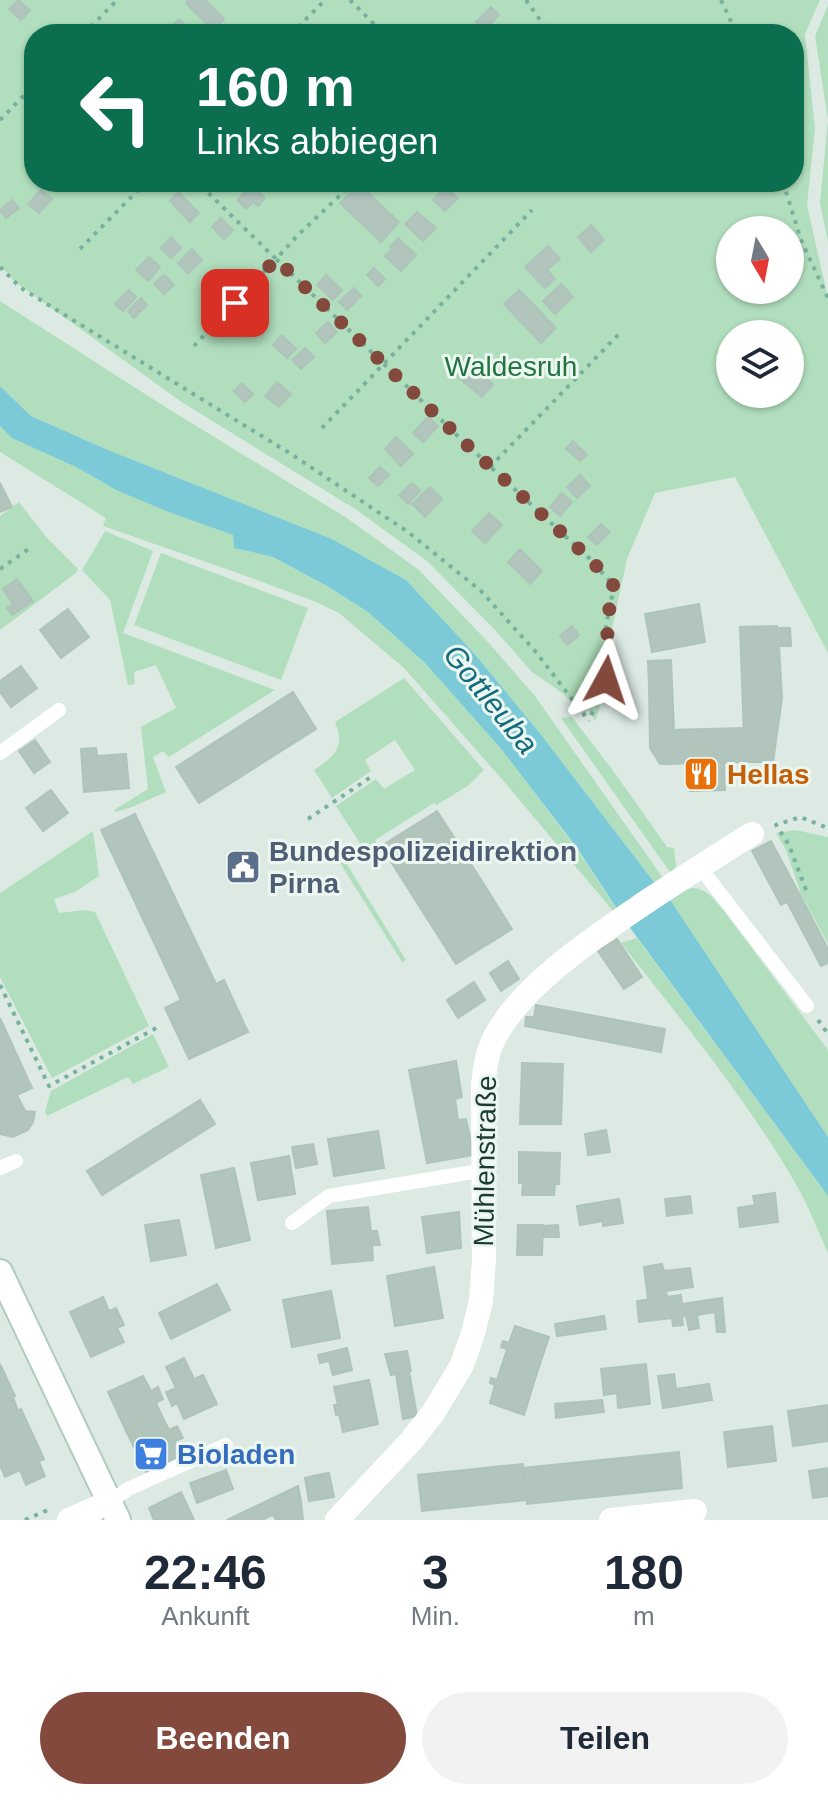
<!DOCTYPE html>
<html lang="de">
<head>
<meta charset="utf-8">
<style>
  :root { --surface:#fff; --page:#f2f2f3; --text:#1f2937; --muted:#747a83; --accent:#84493d }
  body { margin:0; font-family:Helvetica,sans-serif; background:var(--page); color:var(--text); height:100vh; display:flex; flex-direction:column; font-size:30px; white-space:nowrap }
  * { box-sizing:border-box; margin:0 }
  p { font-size:26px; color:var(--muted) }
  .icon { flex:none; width:44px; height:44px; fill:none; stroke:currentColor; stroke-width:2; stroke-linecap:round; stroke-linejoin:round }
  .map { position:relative; height:1520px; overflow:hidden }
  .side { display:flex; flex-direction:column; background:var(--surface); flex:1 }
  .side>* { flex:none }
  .hud { position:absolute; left:24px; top:24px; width:780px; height:168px; border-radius:32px; box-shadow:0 2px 6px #0004; background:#0b6e4f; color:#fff; overflow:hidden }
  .needle { width:52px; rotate:170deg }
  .tools { position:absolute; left:716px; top:216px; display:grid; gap:16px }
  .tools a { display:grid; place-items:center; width:88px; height:88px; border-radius:50%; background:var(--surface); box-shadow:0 2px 6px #0004; font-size:40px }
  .pin { position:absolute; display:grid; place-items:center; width:68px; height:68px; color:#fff; margin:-34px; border-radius:16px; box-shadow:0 4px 12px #0006 }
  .me { position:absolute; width:88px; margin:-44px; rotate:5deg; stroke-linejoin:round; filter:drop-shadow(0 0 6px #0008) }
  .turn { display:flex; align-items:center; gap:28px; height:168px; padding:0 40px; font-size:36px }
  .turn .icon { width:104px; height:104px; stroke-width:2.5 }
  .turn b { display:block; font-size:56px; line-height:68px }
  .eta { display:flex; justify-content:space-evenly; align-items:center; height:136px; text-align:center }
  .eta b { font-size:48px; font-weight:600; line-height:56px }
  .primary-button { display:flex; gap:16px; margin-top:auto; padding:16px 40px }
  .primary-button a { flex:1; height:92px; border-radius:48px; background:var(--accent); color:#fff; font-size:32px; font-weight:600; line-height:92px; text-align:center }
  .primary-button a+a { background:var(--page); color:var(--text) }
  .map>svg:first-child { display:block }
  .green { fill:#b1dfbd; fill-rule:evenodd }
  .water { fill:#7ccad7 }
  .building { fill:#b1c5bc; stroke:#aec4bb; stroke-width:2 }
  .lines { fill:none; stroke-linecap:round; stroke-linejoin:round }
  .secondary-casing { stroke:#aecbc0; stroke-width:28 }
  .path { stroke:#78b29f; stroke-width:4; stroke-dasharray:4 6; stroke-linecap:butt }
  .service { stroke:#fff; stroke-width:14 }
  .minor { stroke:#fff; stroke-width:24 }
  .secondary { stroke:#fff; stroke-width:24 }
  .route { stroke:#84493d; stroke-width:14; stroke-dasharray:0 25.2 }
  .labels { text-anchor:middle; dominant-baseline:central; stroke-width:6; stroke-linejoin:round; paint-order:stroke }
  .park-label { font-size:28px; fill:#227541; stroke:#ecf7f1 }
  .food-label { font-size:28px; font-weight:bold; fill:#c56008; stroke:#ecf7f1; text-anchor:start }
  .service-label { font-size:28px; font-weight:bold; fill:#4e5e75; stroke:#ecf7f1; text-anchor:start }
  .street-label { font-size:28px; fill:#1c3b32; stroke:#ecf7f1 }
  .shop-label { font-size:28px; font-weight:bold; fill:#366cbe; stroke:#ecf7f1; text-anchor:start }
  .water-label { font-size:30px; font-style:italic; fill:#116b7c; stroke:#ecf7f1 }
</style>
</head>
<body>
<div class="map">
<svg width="828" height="1520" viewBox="0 0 828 1520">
  <rect width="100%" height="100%" fill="#dceae3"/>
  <g class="green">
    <path d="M0,0H820L805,34L815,129L807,205L828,298V653L735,477L655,493L627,559L612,629L616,659L595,721L588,709L585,713L558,690L532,672L494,629L427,561L355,509L180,401L14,281L0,265ZM34,34H794V182H34ZM730,230H790V290H730ZM730,334H790V394H730Z"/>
    <polygon points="828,5 828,242 820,203 828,120 815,36"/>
    <polygon points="0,301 167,408 347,518 419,570 489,643 535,696 665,881 657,886 539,732 473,652 406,580 332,539 108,450 31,416 0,386"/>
    <polygon points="0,426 13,438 78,468 116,490 233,535 234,548 273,557 327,586 368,612 425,663 502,750 577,849 616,908 613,911 507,785 404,668 339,613 316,602 232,571 103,526 106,518 0,452"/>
    <polygon points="19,502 46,537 78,569 76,573 0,630 0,516"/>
    <polygon points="105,531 153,551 123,633 275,690 169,757 163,751 153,757 166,792 132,807 116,812 114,810 148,789 141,727 176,708 156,665 134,672 135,684 128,685 110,600 82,570"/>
    <polygon points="161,553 308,608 281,680 134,625"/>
    <path d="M404,678L484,770L469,785L437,805L434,803L375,840L377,844L346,863L406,960L402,962L337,858L360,843L336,806L376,779L384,789L415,770L395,740L365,760L371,771L332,798L314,770C334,756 346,748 335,722Z"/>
    <polygon points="572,717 614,772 667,847 674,848 676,866 672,875 561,718"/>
    <polygon points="795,830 828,837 828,944 801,894 786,850 776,833"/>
    <polygon points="93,831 99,876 75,892 54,899 59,913 84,910 95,912 149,1026 52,1078 0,977 0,893"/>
    <path d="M692,888C707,888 715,901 724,911L828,1050V1137L669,898L681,891Z"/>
    <path d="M637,938L828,1196V1253C818,1231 809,1207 797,1186C747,1099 682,1021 621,943Z"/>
    <polygon points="153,1034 169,1067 133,1084 128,1077 47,1116 45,1111 51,1091"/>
  </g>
  <g class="water">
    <polygon points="0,386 31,416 108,450 332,539 406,580 473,652 539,732 657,886 619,912 577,848 502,750 425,663 368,612 327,586 273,557 234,548 233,535 169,512 116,490 78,468 12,438 0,426"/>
    <polygon points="669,898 828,1137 828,1196 628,925"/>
  </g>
  <g class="building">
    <polygon points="18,0 30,10 21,20 9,9"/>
    <polygon points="188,0 206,0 212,7 201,18 186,3"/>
    <polygon points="212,7 224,19 213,30 201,18"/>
    <polygon points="491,7 499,15 484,30 476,22"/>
    <polygon points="179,19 187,27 180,34 170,34 167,31"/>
    <polygon points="359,184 399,222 381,242 340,203"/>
    <polygon points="251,185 265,198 258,206 253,202 246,209 237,200"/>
    <polygon points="445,187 458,198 445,211 433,200"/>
    <polygon points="41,190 52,199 39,213 28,204"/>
    <polygon points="178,192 199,213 190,222 170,201"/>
    <polygon points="12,200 19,208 6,218 0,210"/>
    <polygon points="417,212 436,228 423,241 405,224"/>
    <polygon points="221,218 233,230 224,239 212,227"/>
    <polygon points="591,225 604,240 591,252 578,237"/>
    <polygon points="171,237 181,248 171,258 161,248"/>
    <polygon points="398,238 416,255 401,271 385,256 393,249 390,247"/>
    <polygon points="548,246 560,259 547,270 555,279 545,288 525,267"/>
    <polygon points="192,249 202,260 188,274 178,263"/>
    <polygon points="149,257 160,267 148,281 136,270"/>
    <polygon points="374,268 385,279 378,286 367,275"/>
    <polygon points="164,275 174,285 164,294 154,284"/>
    <polygon points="326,275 342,290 333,300 317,285"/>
    <polygon points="561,284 573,297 555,314 543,301"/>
    <polygon points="354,288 361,296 347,310 339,302"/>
    <polygon points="129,290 136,297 123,311 115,304"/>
    <polygon points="519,290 556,328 541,343 504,304"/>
    <polygon points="141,298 147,305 134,318 128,311"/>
    <polygon points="328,322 337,332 325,343 316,333"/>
    <polygon points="282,335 296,349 287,358 273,345"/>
    <polygon points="305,348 314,357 301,369 292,360"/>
    <polygon points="470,353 482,366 465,383 452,371"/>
    <polygon points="478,370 493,385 482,397 465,383"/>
    <polygon points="277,382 291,394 279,407 265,396"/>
    <polygon points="242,383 253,394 245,402 234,391"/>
    <polygon points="428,417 438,426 423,442 413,433"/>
    <polygon points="396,437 413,454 401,466 385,449"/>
    <polygon points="573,441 587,455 580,461 566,449"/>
    <polygon points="380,467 389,475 378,486 369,478"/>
    <polygon points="580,475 590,486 577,498 567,487"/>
    <polygon points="0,483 12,507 0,512"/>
    <polygon points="412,483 420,491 408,504 399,495"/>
    <polygon points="430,487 442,499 425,517 412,504"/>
    <polygon points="562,493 572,502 560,516 550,507"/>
    <polygon points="489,513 502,525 485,543 472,531"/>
    <polygon points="601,524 610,532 597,545 588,537"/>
    <polygon points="520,549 542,571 530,584 508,562"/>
    <polygon points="17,579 33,601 12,615 7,608 13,604 3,589"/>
    <polygon points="699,604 705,642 652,652 645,614"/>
    <polygon points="68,609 89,637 61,658 40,630"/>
    <polygon points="572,626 579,635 567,645 560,636"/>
    <polygon points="777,626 777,628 790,628 791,646 779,646 782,698 773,762 745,762 740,627"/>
    <polygon points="671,660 672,684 649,685 648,661"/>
    <polygon points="21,666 37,688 11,707 0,692 0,681"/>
    <polygon points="672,684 674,730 669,730 670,764 660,764 650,748 649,685"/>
    <polygon points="293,692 316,729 199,803 176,767"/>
    <polygon points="744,728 745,762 724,763 725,790 690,791 689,763 670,764 669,730"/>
    <polygon points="35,740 50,762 34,773 19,751"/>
    <polygon points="96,748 97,756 126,754 129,788 84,792 81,749"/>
    <polygon points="51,790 68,813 43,831 26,808"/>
    <polygon points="437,811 459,845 435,860 479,930 447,950 381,846"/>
    <polygon points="135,814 216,984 224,980 248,1032 189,1059 165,1008 181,1000 101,830"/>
    <polygon points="771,841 800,895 781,905 752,851"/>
    <polygon points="459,845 512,929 456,964 447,950 479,930 435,860"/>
    <polygon points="800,895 828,949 828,963 821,966 787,902"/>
    <polygon points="617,939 642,977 624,989 598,951"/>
    <polygon points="508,961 519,979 501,991 490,973"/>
    <polygon points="474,982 485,1000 458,1018 447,1000"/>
    <polygon points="536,1005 665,1029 661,1052 525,1026 526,1017 534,1017"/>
    <polygon points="0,1018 32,1088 17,1095 25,1111 35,1112 33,1122 28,1130 13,1137 0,1134"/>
    <polygon points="456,1061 462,1097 455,1099 458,1120 466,1119 474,1155 427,1163 409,1070"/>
    <polygon points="522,1063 563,1064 561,1124 520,1124"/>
    <polygon points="200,1100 215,1124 102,1195 87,1171"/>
    <polygon points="606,1130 610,1152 588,1155 585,1134"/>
    <polygon points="378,1131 384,1168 334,1176 328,1139"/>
    <polygon points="313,1144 317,1164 296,1168 292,1147"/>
    <polygon points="519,1152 560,1153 559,1184 555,1184 554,1195 522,1195 523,1183 519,1183"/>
    <polygon points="289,1156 295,1194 258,1200 251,1163"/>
    <polygon points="234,1168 250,1240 216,1248 201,1175"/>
    <polygon points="775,1193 778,1222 740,1227 738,1208 755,1205 753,1196"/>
    <polygon points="690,1196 692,1213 667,1216 665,1199"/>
    <polygon points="619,1199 623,1223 603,1226 603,1221 580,1225 577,1206"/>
    <polygon points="368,1207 371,1231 377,1231 380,1245 372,1245 373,1260 332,1264 327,1211"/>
    <polygon points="459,1212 461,1248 427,1253 422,1217"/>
    <polygon points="179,1220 186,1255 151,1261 145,1225"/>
    <polygon points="518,1225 543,1225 542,1255 517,1255"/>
    <polygon points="558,1225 559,1237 543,1237 543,1226"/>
    <polygon points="662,1264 664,1271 690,1268 693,1287 666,1291 667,1296 648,1299 644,1267"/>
    <polygon points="434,1267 443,1318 395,1326 387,1276"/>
    <polygon points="217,1284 230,1310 171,1339 159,1313"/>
    <polygon points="331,1291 340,1338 292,1347 283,1300"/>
    <polygon points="681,1295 682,1304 722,1298 725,1332 717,1332 715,1312 697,1315 699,1328 689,1330 686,1316 682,1317 683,1325 673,1326 672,1318 639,1322 637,1301"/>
    <polygon points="103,1297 109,1311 116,1308 124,1325 117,1328 124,1342 91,1357 70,1312"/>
    <polygon points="604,1316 606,1329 557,1336 555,1324"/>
    <polygon points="515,1326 549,1337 536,1376 502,1365 507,1349 501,1347 503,1341 509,1343"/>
    <polygon points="347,1348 352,1370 333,1375 329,1361 320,1363 318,1355"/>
    <polygon points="407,1351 411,1371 391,1375 385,1354"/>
    <polygon points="184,1358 194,1379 203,1375 217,1404 184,1419 177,1403 172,1406 166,1392 176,1388 166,1367"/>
    <polygon points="0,1364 15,1396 0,1403"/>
    <polygon points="646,1364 650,1404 618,1408 617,1393 604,1395 601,1369"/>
    <polygon points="502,1365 536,1376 524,1415 490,1403 495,1385 490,1383 491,1378 497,1380"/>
    <polygon points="409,1371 417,1416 403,1419 396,1374"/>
    <polygon points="674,1374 676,1389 709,1384 712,1400 663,1408 658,1376"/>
    <polygon points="143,1376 151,1391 158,1387 163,1399 156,1403 162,1416 127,1433 108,1392"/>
    <polygon points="369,1380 378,1424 343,1432 339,1414 336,1415 334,1405 338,1405 334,1387"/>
    <polygon points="13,1397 18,1411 0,1419 0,1403"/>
    <polygon points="602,1400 604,1412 556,1418 555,1404"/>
    <polygon points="828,1405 828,1441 793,1446 788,1411"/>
    <polygon points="21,1409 44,1459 5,1477 0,1465 0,1419"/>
    <polygon points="162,1416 169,1430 177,1426 183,1438 175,1441 182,1455 146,1472 127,1433"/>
    <polygon points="772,1426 776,1461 728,1467 724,1432"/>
    <polygon points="679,1452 682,1488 527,1504 523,1468"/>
    <polygon points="39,1462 45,1476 26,1485 20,1470"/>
    <polygon points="523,1464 526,1500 422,1511 418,1475"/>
    <polygon points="828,1468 828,1496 813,1498 809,1471"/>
    <polygon points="226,1470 233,1489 197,1503 190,1483"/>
    <polygon points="329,1473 334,1497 321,1499 317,1475"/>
    <polygon points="317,1475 321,1499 309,1501 305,1478"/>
    <polygon points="298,1486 301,1501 262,1520 227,1520"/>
    <polygon points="181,1492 194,1520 154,1520 149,1508"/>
    <polygon points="301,1501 303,1520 276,1520 273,1515"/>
  </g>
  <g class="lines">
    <g class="secondary-casing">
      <polyline id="secondary" points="0,1272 118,1520"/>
    </g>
    <g class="path">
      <polyline points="350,0 384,34"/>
      <polyline points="526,0 550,34"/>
      <polyline points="721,0 737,34"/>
      <polyline points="84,34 117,0"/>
      <polyline points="291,34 325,0"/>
      <polyline points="0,120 34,85"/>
      <polyline points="354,182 297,236 276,259 467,445 591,560 614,586 606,626 611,655 606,680 589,721"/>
      <polyline points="783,182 801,240 828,298"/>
      <polyline points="80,249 146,182"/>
      <polyline points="0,267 21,288 291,454 408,532 481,591 535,651 589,721"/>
      <polyline points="194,346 276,259 197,182"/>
      <polyline points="322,428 532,210"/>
      <polyline points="490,467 619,334"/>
      <polyline points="0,569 30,548"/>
      <polyline points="308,819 374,775"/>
      <polyline points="806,890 789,845 776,825 800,817 828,828"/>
      <polyline points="0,985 49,1086 160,1026"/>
      <polyline points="818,1020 828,1034"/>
      <polyline points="25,1520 48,1510"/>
    </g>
    <g class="service">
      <polyline points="0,753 59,710"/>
      <polyline points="699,866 807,1006"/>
      <polyline points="0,1168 16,1161"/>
      <polyline points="292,1223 329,1196 485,1170"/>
      <polyline points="110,1502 128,1489 226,1445"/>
    </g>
    <g class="minor">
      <polyline points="69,1520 110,1502"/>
      <path d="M337,1520L411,1441L433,1413L462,1365L473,1333L481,1301L484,1259L483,1085C485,1070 486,1056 492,1043C517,987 599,934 649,900C683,878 717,855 752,834"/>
      <polyline points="611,1520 695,1511"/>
    </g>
    <use href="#secondary" class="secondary"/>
  </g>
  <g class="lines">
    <polyline class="route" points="235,303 276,259 467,445 591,560 614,586 606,626 611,655 606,680"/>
  </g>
  <defs>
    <g id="restaurant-square" transform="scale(1.8)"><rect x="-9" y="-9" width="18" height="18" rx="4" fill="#e8710a" stroke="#ecf7f1"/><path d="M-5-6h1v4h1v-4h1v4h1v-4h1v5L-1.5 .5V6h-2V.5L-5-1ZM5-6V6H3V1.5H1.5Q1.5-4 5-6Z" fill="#fff"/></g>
    <g id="civic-square" transform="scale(1.8)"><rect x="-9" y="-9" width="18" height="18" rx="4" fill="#5c6f8a" stroke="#ecf7f1"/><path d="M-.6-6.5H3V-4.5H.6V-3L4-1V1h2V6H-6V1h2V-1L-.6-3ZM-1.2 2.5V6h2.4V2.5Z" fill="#fff"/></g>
    <g id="supermarket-square" transform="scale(1.8)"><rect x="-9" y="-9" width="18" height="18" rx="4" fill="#3f7fe0" stroke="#ecf7f1"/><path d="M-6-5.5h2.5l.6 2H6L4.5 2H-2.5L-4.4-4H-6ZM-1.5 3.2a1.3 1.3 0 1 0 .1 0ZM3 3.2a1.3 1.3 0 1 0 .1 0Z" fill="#fff"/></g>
  </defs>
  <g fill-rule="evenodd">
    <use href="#restaurant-square" x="701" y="774"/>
    <use href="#civic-square" x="243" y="867"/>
    <use href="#supermarket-square" x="151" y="1454"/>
  </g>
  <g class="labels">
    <g class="park-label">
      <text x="511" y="366">Waldesruh</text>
    </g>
    <g class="food-label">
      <text x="727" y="774">Hellas</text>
    </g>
    <g class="service-label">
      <text x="269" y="851">Bundespolizeidirektion<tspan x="269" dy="32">Pirna</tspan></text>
    </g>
    <g class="street-label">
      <text transform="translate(485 1161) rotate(-89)">Mühlenstraße</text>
    </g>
    <g class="shop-label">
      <text x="177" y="1454">Bioladen</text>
    </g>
    <g class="water-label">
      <text transform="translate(491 699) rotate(51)">Gottleuba</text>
    </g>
  </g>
</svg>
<div class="tools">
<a><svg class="needle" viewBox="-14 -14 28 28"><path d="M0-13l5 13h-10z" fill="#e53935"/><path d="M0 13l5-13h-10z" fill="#747a83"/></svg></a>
<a><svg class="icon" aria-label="layers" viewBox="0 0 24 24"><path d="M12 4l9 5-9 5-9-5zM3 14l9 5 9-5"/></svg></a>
</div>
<div class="pin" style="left:235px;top:303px;background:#d93025"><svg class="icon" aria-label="arrive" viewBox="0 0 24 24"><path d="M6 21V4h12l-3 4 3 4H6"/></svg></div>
<svg class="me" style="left:606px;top:680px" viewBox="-20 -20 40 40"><path d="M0-17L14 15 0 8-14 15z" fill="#84493d" stroke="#fff" stroke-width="4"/></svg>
<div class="hud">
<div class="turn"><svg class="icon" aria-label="left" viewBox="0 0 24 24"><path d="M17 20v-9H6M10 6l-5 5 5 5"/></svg><div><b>160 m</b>Links abbiegen</div></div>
</div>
</div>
<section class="side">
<div class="eta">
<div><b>22:46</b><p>Ankunft</p></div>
<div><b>3</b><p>Min.</p></div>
<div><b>180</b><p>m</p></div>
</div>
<div class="primary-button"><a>Beenden</a><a>Teilen</a></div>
</section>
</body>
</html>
